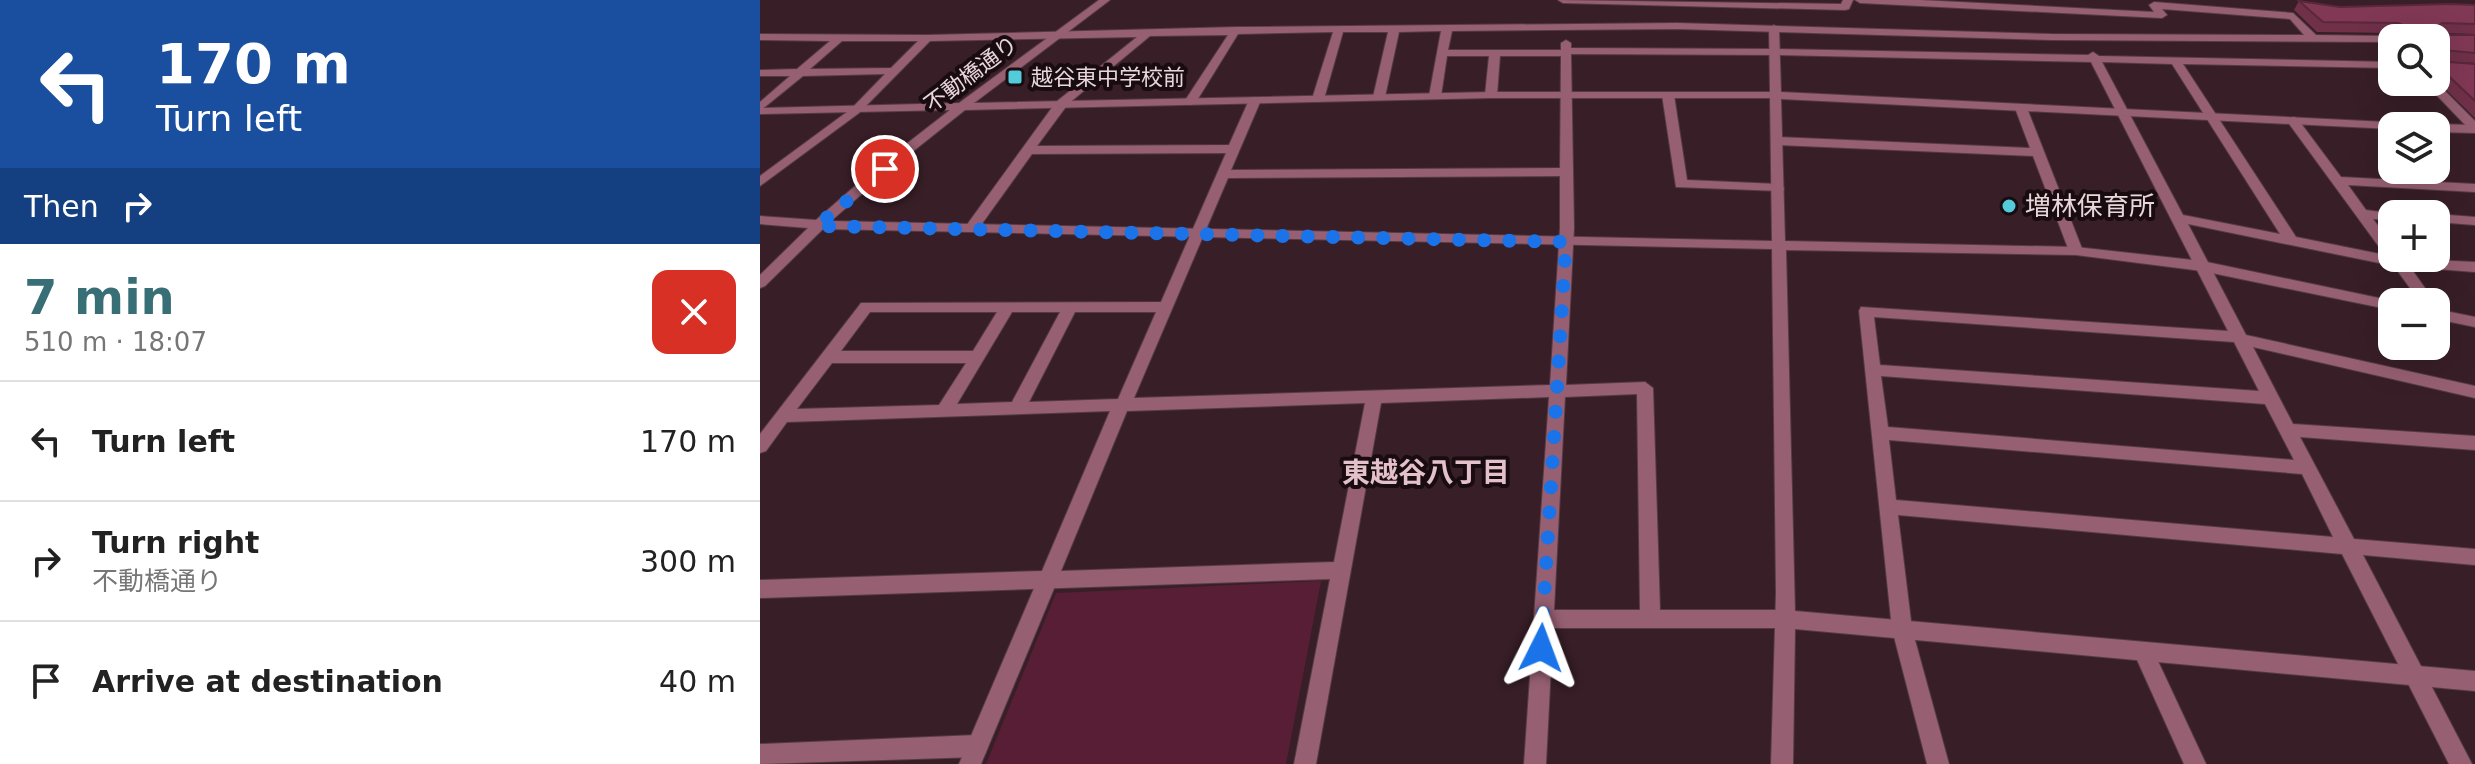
<!DOCTYPE html>
<html lang="en">
<head>
<meta charset="utf-8">
<style>
  :root { --surface:#fff; --page:#f6f6f6; --text:#222; --muted:#767676; --line:#e0e0e0; --accent:#386e75 }
  body { margin:0; font-family:"DejaVu Sans","Noto Sans JP",sans-serif; background:var(--page); color:var(--text); height:100vh; display:flex; flex-direction:column; font-size:30px; white-space:nowrap }
  * { box-sizing:border-box; margin:0 }
  p { font-size:26px; color:var(--muted) }
  .icon { flex:none; width:44px; height:44px; fill:none; stroke:currentColor; stroke-width:2; stroke-linecap:round; stroke-linejoin:round }
  .map { position:relative; flex:1; overflow:hidden }
  .drawer { display:flex; flex-direction:column; background:var(--surface); width:760px }
  .drawer>* { flex:none }
  .banner { background:#1a4fa0; color:#fff; overflow:hidden }
  .tools { position:absolute; left:1618px; top:24px; display:grid; gap:16px }
  .tools a { display:grid; place-items:center; width:72px; height:72px; border-radius:16px; background:var(--surface); box-shadow:0 8px 32px #0002; font-size:40px }
  .pin { position:absolute; display:grid; place-items:center; width:68px; height:68px; color:#fff; margin:-34px; border:4px solid #fff; border-radius:50%; box-shadow:0 2px 8px #0007 }
  .me { position:absolute; width:88px; margin:-44px; rotate:3deg; stroke-linejoin:round; filter:drop-shadow(0 0 6px #0008) }
  .turn { display:flex; align-items:center; gap:28px; height:168px; padding:0 24px; font-size:36px }
  .turn .icon { width:104px; height:104px; stroke-width:2.5 }
  .turn b { display:block; font-size:56px; line-height:68px }
  .then { display:flex; align-items:center; height:76px; padding:0 24px; background:#0003; gap:16px; font-size:30px }
  .round { display:grid; place-items:center; flex:none; width:84px; height:84px; border-radius:16px; background:var(--page) }
  .head { display:flex; align-items:center; justify-content:space-between; height:136px; padding:0 24px }
  h1 { font-size:48px; font-weight:700; line-height:60px; color:var(--accent) }
  ul { padding:0; list-style:none }
  li { display:flex; align-items:center; gap:24px; height:120px; padding:0 24px; border-top:2px solid var(--line) }
  li div { flex:1 }
  li b { display:block; font-size:30px }
  li em { font-style:normal }
  main { display:flex; flex:1; min-height:0 }
  .map>svg:first-child { display:block }
  .green { fill:#581e35 }
  .lines { fill:none; stroke-linecap:round; stroke-linejoin:round }
  .minor-casing { stroke:#543b44; stroke-width:2 }
  .tertiary-casing { stroke:#543b44; stroke-width:2 }
  .minor { fill:#965f72; fill-rule:evenodd }
  .tertiary { fill:#965f72; fill-rule:evenodd }
  .wall { fill:#6f3048 }
  .building { fill:#813854; stroke:#5a273b; stroke-width:2 }
  .route { stroke:#1a73e8; stroke-width:14; stroke-dasharray:0 25.2 }
  .poi-dot { fill:#53cbdb; stroke:#180c10; stroke-width:3 }
  .labels { text-anchor:middle; dominant-baseline:central; stroke-width:8; stroke-linejoin:round; paint-order:stroke }
  .far-street-label { font-size:22px; fill:#e8d6db; stroke:#180c10 }
  .far-poi-label { font-size:22px; fill:#e8d6db; stroke:#180c10; text-anchor:start }
  .poi-label { font-size:26px; fill:#e8d6db; stroke:#180c10; text-anchor:start }
  .neighbourhood-label { font-size:28px; font-weight:bold; fill:#e3c0ca; stroke:#180c10 }
</style>
</head>
<body>
<main>
<section class="drawer">
<div class="banner">
<div class="turn"><svg class="icon" aria-label="left" viewBox="0 0 24 24"><path d="M17 20v-9H6M10 6l-5 5 5 5"/></svg><div><b>170 m</b>Turn left</div></div>
<div class="then">Then<svg class="icon" aria-label="right" viewBox="0 0 24 24"><path d="M7 20v-9h11M14 6l5 5-5 5"/></svg></div>
</div>
<div class="head"><div><h1>7 min</h1><p>510 m · 18:07</p></div><a class="round" style="background:#d93025;color:#fff"><svg class="icon" aria-label="close" viewBox="0 0 24 24"><path d="M6 6l12 12M18 6L6 18"/></svg></a></div>
<ul>
<li><svg class="icon" aria-label="left" viewBox="0 0 24 24"><path d="M17 20v-9H6M10 6l-5 5 5 5"/></svg><div><b>Turn left</b></div><em>170 m</em></li>
<li><svg class="icon" aria-label="right" viewBox="0 0 24 24"><path d="M7 20v-9h11M14 6l5 5-5 5"/></svg><div><b>Turn right</b><p>不動橋通り</p></div><em>300 m</em></li>
<li><svg class="icon" aria-label="arrive" viewBox="0 0 24 24"><path d="M6 21V4h12l-3 4 3 4H6"/></svg><div><b>Arrive at destination</b></div><em>40 m</em></li>
</ul>
</section>
<div class="map">
<svg width="1715" height="764" viewBox="0 0 1715 764">
  <rect width="100%" height="100%" fill="#381e27"/>
  <polygon class="green" points="561,581 526,764 226,764 296,593"/>
  <g class="lines">
    <g class="minor-casing">
      <g id="minor">
        <polygon points="798,0 1081,4 1083,0 1093,0 1089,9 1085,10 803,3"/>
        <path d="M1095,0H1160L1394,12L1389,5L1394,2L1533,13L1556,35L1632,36L1637,38H1632V42L1292,40L917,29L692,31L688,50H801V43L806,40L811,43V48L1016,49L1328,55L1333,52L1339,56L1632,62V68L1423,64L1536,237L1625,255L1527,121L1533,117L1537,118L1581,177L1715,184V192L1588,185L1606,210L1637,214H1632V220L1613,219L1632,244V258L1715,262V272L1650,267L1675,302H1660L1634,266L1428,224L1486,335L1715,386V398L1493,347L1533,424L1715,436V450L1540,437L1594,539L1715,549V565L1603,555L1712,764H1689L1582,554L1138,515L1152,629L1189,764H1167L1132,629L1099,311L1101,307L1468,331L1331,62L1016,55L811,54L814,228L806,385L885,382L893,388L900,610H1025L1032,613L1035,619L1032,625L1025,628H793L786,764H764L789,397L621,403L556,764H534L570,579L0,598V580L282,571L350,411L27,422L6,451L0,453V434L101,303L401,302L466,153L272,154L216,232H206V226L296,102L377,37L170,41L99,113L0,186V176L91,109L125,74L43,76L0,111V102L30,76H0V70L37,69L70,41L0,40V34L167,35L476,27L917,23L1292,34L1544,35L1530,19L1402,9L1407,15L1402,18L1100,3ZM681,31L669,96L675,99L681,96L687,56H729L725,95L731,98L737,95L740,56H801L800,168L471,170L501,100L495,97L489,100L469,145L277,146L308,104L390,36L468,35L424,102L430,105L436,102L478,34L573,32L552,99L558,102L564,99L583,32H628L613,97L619,100L625,97L639,32ZM82,41H158L131,68L50,69ZM1342,62L1412,64L1520,234L1423,215ZM800,176V228L790,385L374,398L468,178ZM110,312H237L213,351H81ZM252,312H300L252,402L197,404ZM315,312H396L358,399L269,402ZM1114,317L1474,342L1499,391L1120,365ZM72,363H206L179,405L37,409ZM1121,376L1505,404L1534,460L1128,427ZM877,394L880,610H794L805,397ZM605,403L574,562L301,571L367,411ZM1129,440L1542,474L1573,537L1136,500Z"/>
        <polygon points="1664,82 1676,82 1715,121 1715,132 1711,131"/>
        <polygon points="908,92 914,95 927,180 1018,184 1024,188 1023,191 916,187 902,95"/>
        <polygon points="1261,105 1267,108 1323,251 1321,254 1311,254 1309,251 1273,156 1017,145 1011,141 1017,137 1270,148 1255,108"/>
        <polygon points="1676,214 1715,217 1715,225 1676,222"/>
        <polygon points="1383,642 1390,644 1446,764 1424,764 1373,651 1376,644"/>
        <polygon points="217,735 225,738 228,746 225,754 217,757 0,764 0,744"/>
      </g>
    </g>
    <g class="tertiary-casing">
      <g id="tertiary">
        <path d="M339,0H350L214,103L731,92H1010L1009,28L1014,25L1019,28L1021,92L1647,123L1649,126H1632V129L1021,99L1025,241L1316,247L1442,261L1638,302H1632V310L1442,271L1316,255L1026,250L1035,611L1715,671V691L1035,629L1033,764H1011L1016,593L1012,249L63,229L5,286L0,288V275L48,228L0,224V216L56,220L118,166L190,110L0,114V108L199,103ZM731,98H1010L1012,241L71,221L127,172L205,110Z"/>
        <polygon points="1676,124 1715,125 1715,133 1676,132 1676,126 1671,126"/>
        <polygon points="1676,309 1715,317 1715,327 1676,319"/>
        <polygon points="288,571 295,573 298,579 221,764 199,764 278,579 281,573"/>
      </g>
    </g>
    <use href="#minor" class="minor"/>
    <use href="#tertiary" class="tertiary"/>
  </g>
  <polygon class="wall" points="1539,1 1580,7 1715,5 1715,34 1680,33 1683,35 1715,35 1715,63 1677,61 1715,64 1715,118 1676,80 1676,38 1643,38 1632,33 1557,32 1534,10"/>
  <g class="building">
    <polygon points="1539,1 1580,7 1690,4 1715,5 1715,24 1682,23 1674,29 1683,35 1715,35 1715,53 1683,50 1680,57 1676,53 1676,38 1660,38 1648,27 1638,23 1563,22"/>
    <polygon points="1676,61 1715,64 1715,101 1676,64"/>
  </g>
  <g class="lines">
    <polyline class="route" points="125,169 57,226 806,242 781,648"/>
  </g>
  <g class="poi-dot">
    <rect x="247" y="69" width="16" height="16" rx="4"/>
    <circle cx="1249" cy="206" r="8"/>
  </g>
  <g class="labels">
    <g class="far-street-label">
      <text transform="translate(211 74) rotate(-37)">不動橋通り</text>
    </g>
    <g class="far-poi-label">
      <text x="271" y="77">越谷東中学校前</text>
    </g>
    <g class="poi-label">
      <text x="1265" y="206">増林保育所</text>
    </g>
    <g class="neighbourhood-label">
      <text x="666" y="472">東越谷八丁目</text>
    </g>
  </g>
</svg>
<div class="tools">
<a><svg class="icon" aria-label="search" viewBox="0 0 24 24"><circle cx="10" cy="10" r="6"/><path d="M15 15l6 6"/></svg></a>
<a><svg class="icon" aria-label="layers" viewBox="0 0 24 24"><path d="M12 4l9 5-9 5-9-5zM3 14l9 5 9-5"/></svg></a>
<a>+</a>
<a>−</a>
</div>
<div class="pin" style="left:125px;top:169px;background:#d93025"><svg class="icon" aria-label="arrive" viewBox="0 0 24 24"><path d="M6 21V4h12l-3 4 3 4H6"/></svg></div>
<svg class="me" style="left:781px;top:648px" viewBox="-20 -20 40 40"><path d="M0-17L14 15 0 8-14 15z" fill="#1a73e8" stroke="#fff" stroke-width="4"/></svg>
</div>
</main>
</body>
</html>
